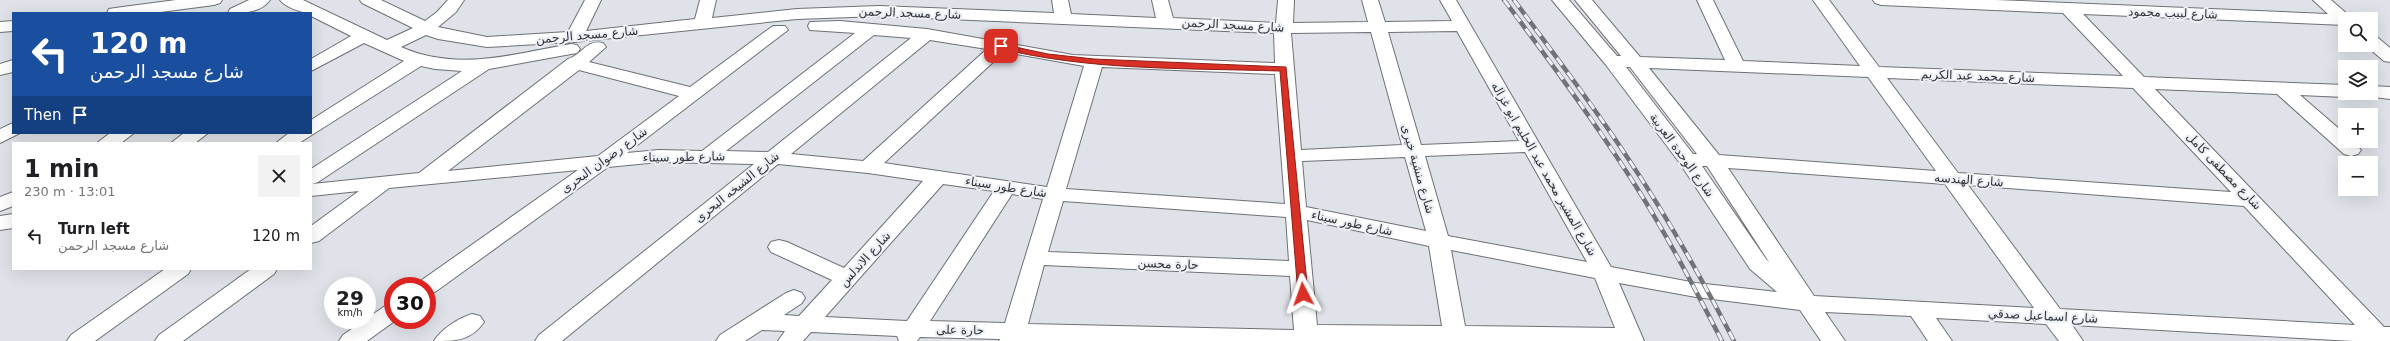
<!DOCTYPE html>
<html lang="en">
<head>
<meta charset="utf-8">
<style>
  :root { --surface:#fff; --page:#f2f2f2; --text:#202124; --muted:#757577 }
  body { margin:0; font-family:"DejaVu Sans",Cairo,sans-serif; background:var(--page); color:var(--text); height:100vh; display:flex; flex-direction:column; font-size:15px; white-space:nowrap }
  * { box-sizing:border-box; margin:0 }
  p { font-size:13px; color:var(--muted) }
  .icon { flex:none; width:22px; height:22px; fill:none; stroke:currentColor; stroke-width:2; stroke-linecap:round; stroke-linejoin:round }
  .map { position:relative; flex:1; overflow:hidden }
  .drawer { position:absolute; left:12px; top:142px; width:300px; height:128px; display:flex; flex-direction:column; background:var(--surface); border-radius:0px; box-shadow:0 4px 16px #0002 }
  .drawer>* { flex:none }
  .top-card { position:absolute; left:12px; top:12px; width:300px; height:122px; border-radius:0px; box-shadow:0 4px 16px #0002; background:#1a4fa0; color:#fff; overflow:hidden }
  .controls { position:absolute; left:2338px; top:12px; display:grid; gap:8px }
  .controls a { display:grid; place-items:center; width:40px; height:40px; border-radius:0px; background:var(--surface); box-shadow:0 4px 16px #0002; font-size:20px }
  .speed { position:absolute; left:324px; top:277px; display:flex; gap:8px; font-size:20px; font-weight:700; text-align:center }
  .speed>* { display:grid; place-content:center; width:52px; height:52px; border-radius:50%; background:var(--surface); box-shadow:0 4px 16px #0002; line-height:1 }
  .speed small { font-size:10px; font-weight:400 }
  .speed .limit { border:6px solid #d22; background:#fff; color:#111 }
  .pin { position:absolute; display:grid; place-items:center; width:34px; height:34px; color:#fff; margin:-17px; border-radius:8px; box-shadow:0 2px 6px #0006 }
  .me { position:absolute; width:44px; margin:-22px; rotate:356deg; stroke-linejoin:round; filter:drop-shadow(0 0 3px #0008) }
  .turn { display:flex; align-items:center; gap:14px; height:84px; padding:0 12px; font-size:18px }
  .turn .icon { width:52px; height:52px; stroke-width:2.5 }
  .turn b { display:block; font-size:28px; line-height:34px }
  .then { display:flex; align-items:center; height:38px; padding:0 12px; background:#0003; gap:8px; font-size:15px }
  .round { display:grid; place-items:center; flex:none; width:42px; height:42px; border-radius:0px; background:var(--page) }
  .headline { display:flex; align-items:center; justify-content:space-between; height:68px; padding:0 12px }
  h1 { font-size:24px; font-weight:700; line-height:30px }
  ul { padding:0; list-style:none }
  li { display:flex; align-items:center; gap:12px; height:52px; padding:0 12px }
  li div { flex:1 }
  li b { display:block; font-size:15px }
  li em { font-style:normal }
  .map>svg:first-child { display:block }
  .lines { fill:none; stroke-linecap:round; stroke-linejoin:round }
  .minor-casing { stroke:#6d7176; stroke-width:2 }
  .minor { fill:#fff; fill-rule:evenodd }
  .rail-casing { stroke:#707377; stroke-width:4.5 }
  .rail { stroke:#ecf0f6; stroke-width:3; stroke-dasharray:9; stroke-linecap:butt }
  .route { fill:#d93025; stroke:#8d1f18 }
  .labels { text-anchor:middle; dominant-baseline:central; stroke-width:4; stroke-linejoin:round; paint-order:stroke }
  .street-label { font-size:12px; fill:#303234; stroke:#ecf0f6 }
</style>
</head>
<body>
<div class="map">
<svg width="2390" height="341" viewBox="0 0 2390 341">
  <rect width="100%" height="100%" fill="#dfe3e9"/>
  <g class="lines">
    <g class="minor-casing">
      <g id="minor">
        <polygon points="176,0 222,0 220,3 214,5 153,13 107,13 109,9 115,8"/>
        <path d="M249,0H270C261,13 242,13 228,13L230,9Z"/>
        <path d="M280,0H303L387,40L413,28L362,3L360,0H381L425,21L437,12L448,0H464L456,12L438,27L487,37L568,32L585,0H601L586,31L695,19L700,0H716L712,18L797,9L879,6L1054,13L1052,0H1068L1071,14L1156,18L1152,0H1168L1173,18L1276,23L1278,0H1294L1293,23L1368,22L1362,0H1378L1385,22L1452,21L1440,0H1456L1611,267L1696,283L1777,292L1750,269L1679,162L1606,65L1552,0H1569L1617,56H1621L1575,0H1592L1640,57L1725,60L1697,0H1713L1743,61L1860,66L1813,0H1829L1879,67L2123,76L2063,13L1881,5L1875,3L1873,0H1996L2328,14L2313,0H2331L2353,19H2345V25L2083,14L2144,77L2345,85V93H2353L2345,97L2300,95L2345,134V141H2352L2361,150L2358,154L2351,156L2344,154L2277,94L2155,89L2384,327H2390V341H2353L2072,325L2083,341H2059L2046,324L1936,318L1952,341H1928L1911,316L1825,312L1845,341H1821L1800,310L1696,297L1619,283L1644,341H999L1000,339L920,337L917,341H899L897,336L811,332L803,341H778L785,331L762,330L745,341H716L720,335L786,293L794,290L802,293L805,298L802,303L784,315L799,316L832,280L771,252L768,247L771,242L779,240L787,242L844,268L923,181L868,173L778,164L562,341H535L539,335L754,164L659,162L608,167L435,292L427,294V286H416L419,282L578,170L389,188L319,241L311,243V226L359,191L311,196V169L462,71L435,69L421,66L299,143H276L289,133H311V120L404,61L364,43L311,71V59L351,36L311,16V13C302,13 285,7 280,0ZM879,16L1274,33L1275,63L1073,55L927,29L840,21L810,22L808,26L810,30L855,33L702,151L659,150L627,153L788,30L785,26H773L690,87L589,62L606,47L603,43C587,39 582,55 568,59L419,173L312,184L318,182L489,69L571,54L577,53L580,49L577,45L571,44C513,54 457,72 401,47L426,35L438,39L487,47L574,42L797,19ZM1457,31L1519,141L1421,145L1388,32ZM1371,32L1402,145L1301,150L1291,33ZM874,35L911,38L768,152L726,151ZM930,40L987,49L863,161L791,154ZM1004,52L1084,66L1047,187L884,163ZM1102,67L1275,74L1285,204L1066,189ZM1626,67H1630L1697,154H1693ZM1649,68L1868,77L1936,171L1719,155ZM579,70L679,96L598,156L448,171ZM1887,78L2133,88L2231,192L1958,173ZM1525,152L1587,262L1448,236L1425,156ZM1405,157L1426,231L1306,207L1302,161ZM1702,166H1707L1769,262L1766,259ZM1728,168L1945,184L2034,308L1814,296ZM943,184L994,191L907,321L825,317ZM1968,185L2244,206L2355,325L2060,309ZM1012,194L1043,199L1005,323L930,321ZM1063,201L1286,217L1289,261L1048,252ZM1307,220L1429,246L1442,326L1317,325ZM1451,250L1595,278L1615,328L1465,326ZM1044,265L1290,276L1294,330L1028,324Z"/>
        <polygon points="13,21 13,31 0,32 0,22"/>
        <polygon points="2371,36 2377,37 2390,48 2390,62 2384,61 2365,45 2371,45"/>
        <polygon points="13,60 13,72 0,75 0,64"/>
        <polygon points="2371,86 2390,87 2390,99 2365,96 2363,93 2371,93"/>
        <polygon points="13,123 13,133 20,133 0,143 0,129"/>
        <polygon points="110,133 134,133 121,143 97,143"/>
        <polygon points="184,133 208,133 195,143 171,143"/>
        <polygon points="13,192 13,206 0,211 0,197"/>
        <polygon points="13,214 13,228 0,230 0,216"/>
        <polygon points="165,269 191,269 188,274 95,341 67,341 71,335"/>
        <polygon points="251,269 277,269 274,274 183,341 155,341 159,335"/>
        <polygon points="393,303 393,320 396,320 367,341 339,341 343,335 385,306"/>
        <path d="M472,314L480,316L484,322C471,341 455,341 434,341C441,329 459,318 472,314Z"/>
      </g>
    </g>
    <use href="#minor" class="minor"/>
    <g class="rail-casing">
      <g id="rail">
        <path d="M1504,0C1550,61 1596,123 1637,188C1668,237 1695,289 1722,341"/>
        <path d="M1514,0C1553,53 1593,105 1629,160C1668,218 1702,279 1734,341"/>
      </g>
    </g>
    <use href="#rail" class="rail"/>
  </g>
  <path class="route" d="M1001,44L1048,54L1094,59L1286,67L1308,294L1307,297L1303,298L1298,294L1280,71C1186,68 1090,71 998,48L997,46Z"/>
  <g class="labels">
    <g class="street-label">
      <text transform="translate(910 13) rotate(2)">شارع مسجد الرحمن</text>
      <text transform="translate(2173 13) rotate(2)">شارع لبيب محمود</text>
      <text transform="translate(1233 25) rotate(3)">شارع مسجد الرحمن</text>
      <text transform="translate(587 35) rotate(-5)">شارع مسجد الرحمن</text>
      <text transform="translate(1978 76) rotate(2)">شارع محمد عبد الكريم</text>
      <text transform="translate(1682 155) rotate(54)">شارع الوحدة العربية</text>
      <text transform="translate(684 157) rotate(-1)">شارع طور سيناء</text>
      <text transform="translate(604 160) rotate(-36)">شارع رضوان البحرى</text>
      <text transform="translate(1418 169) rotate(74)">شارع منشية خيرى</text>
      <text transform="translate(1544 169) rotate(60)">شارع المشير محمد عبد الحليم ابو غزاله</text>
      <text transform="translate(2224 171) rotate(46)">شارع مصطفى كامل</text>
      <text transform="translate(1969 180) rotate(4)">شارع الهندسه</text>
      <text transform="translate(737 187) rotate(-39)">شارع الشيخه البحرى</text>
      <text transform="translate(1006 187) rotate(9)">شارع طور سيناء</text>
      <text transform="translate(1352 223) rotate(12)">شارع طور سيناء</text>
      <text transform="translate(865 259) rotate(-48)">شارع الاندلس</text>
      <text transform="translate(1168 264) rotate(2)">حارة محسن</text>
      <text transform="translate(2043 316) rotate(3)">شارع اسماعيل صدقي</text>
      <text transform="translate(960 330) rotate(1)">حارة على</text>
    </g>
  </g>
</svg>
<div class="controls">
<a><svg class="icon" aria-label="search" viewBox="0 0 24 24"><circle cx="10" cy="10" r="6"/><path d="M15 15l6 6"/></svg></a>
<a><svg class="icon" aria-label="layers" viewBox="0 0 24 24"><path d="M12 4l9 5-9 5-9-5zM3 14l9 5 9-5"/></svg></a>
<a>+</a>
<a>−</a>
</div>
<div class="speed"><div>29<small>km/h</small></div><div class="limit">30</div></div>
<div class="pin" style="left:1001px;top:46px;background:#d93025"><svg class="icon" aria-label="arrive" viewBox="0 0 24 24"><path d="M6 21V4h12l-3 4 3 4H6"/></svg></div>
<svg class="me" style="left:1303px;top:294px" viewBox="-20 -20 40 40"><path d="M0-17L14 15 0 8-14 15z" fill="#d93025" stroke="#fff" stroke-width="4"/></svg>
<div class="top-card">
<div class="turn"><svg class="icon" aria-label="left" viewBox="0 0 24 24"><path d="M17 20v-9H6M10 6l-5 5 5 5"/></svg><div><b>120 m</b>شارع مسجد الرحمن</div></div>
<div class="then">Then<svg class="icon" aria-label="arrive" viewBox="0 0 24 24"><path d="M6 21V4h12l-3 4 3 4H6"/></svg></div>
</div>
<section class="drawer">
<div class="headline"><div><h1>1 min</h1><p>230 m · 13:01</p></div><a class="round"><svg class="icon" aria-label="close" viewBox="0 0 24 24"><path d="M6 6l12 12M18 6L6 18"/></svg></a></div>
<ul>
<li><svg class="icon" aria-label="left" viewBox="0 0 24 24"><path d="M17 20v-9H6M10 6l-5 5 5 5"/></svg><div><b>Turn left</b><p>شارع مسجد الرحمن</p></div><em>120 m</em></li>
</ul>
</section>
</div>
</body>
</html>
